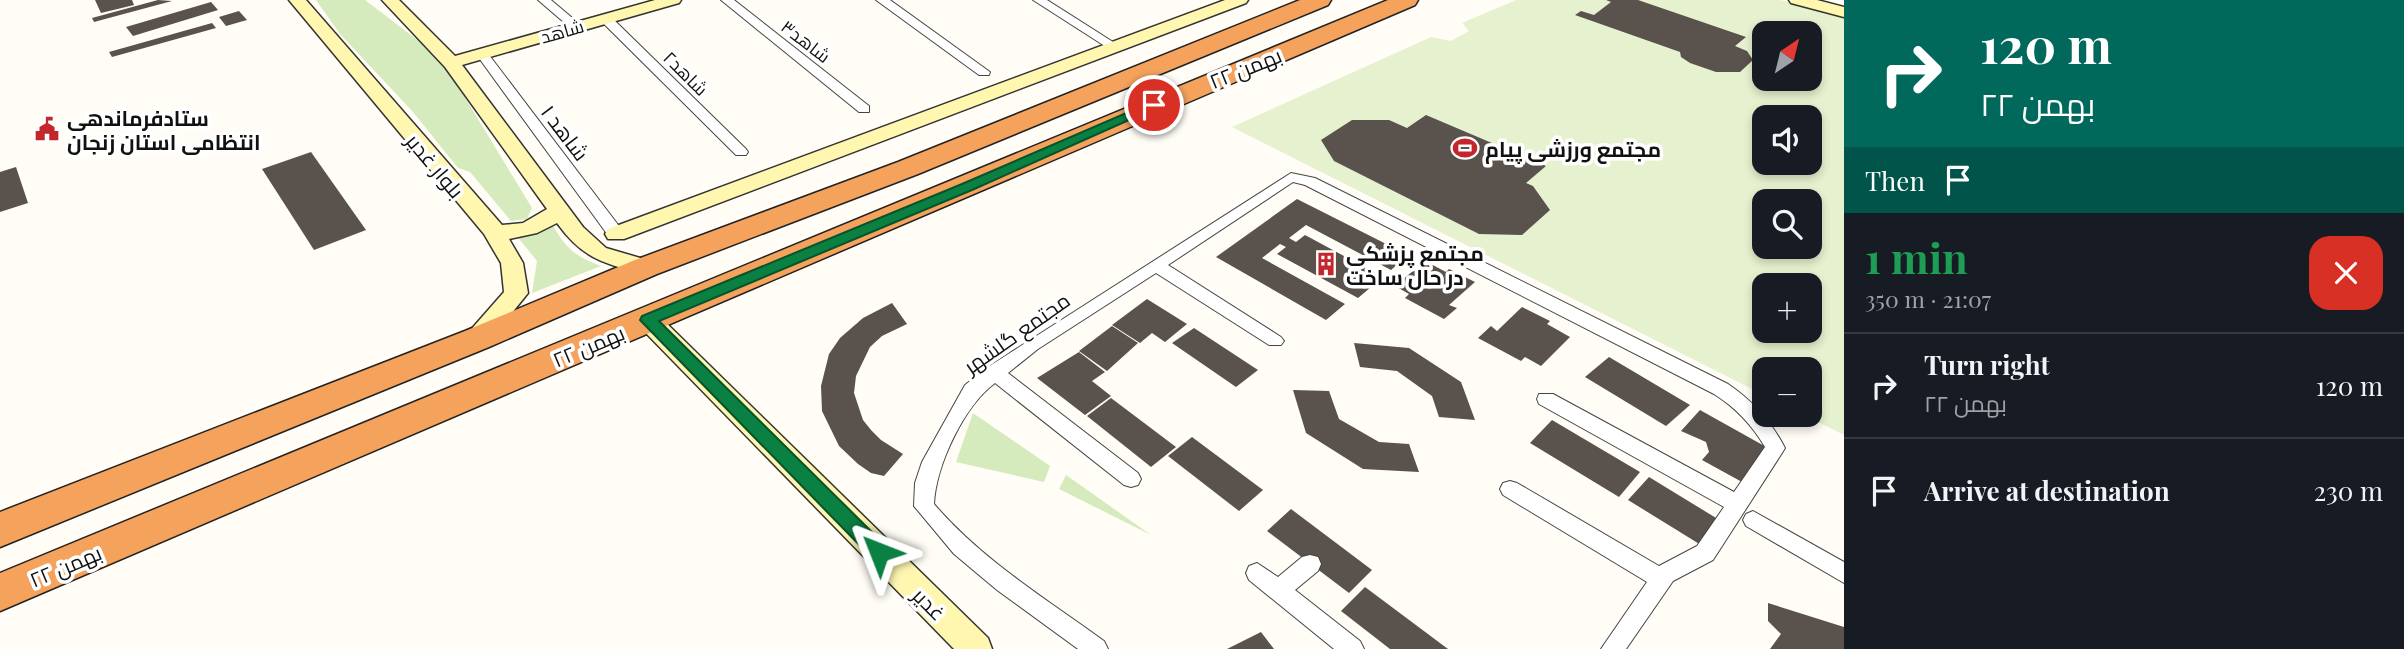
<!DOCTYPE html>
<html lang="en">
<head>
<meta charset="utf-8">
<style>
  :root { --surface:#171b24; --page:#242831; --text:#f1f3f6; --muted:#9ea1a6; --line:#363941 }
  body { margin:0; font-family:"Playfair Display",Cairo,serif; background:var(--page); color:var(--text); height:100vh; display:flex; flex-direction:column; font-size:26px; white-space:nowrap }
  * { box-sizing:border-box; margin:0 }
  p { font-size:23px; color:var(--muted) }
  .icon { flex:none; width:38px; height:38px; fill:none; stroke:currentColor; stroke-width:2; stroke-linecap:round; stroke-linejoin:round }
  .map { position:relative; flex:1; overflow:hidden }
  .panel { display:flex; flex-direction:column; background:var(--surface); width:560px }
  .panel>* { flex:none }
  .hud { background:#00695c; color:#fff; overflow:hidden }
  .needle { width:46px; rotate:35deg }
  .tools { position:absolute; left:1752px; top:21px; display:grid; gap:14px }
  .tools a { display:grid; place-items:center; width:70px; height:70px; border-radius:14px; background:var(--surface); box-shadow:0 4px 10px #0003; font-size:35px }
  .pin { position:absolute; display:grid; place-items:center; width:60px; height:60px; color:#fff; margin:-30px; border:4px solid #fff; border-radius:50%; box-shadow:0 2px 7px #0007 }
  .me { position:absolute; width:77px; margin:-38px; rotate:315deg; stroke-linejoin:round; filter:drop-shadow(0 0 5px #0008) }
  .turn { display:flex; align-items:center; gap:24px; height:147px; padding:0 21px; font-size:32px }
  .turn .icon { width:91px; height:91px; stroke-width:2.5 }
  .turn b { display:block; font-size:49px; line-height:60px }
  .then { display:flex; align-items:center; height:66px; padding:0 21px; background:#0003; gap:14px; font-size:26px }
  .round { display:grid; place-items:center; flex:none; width:74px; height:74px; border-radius:21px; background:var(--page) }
  .head { display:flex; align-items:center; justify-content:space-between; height:119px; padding:0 21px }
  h1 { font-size:42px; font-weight:700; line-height:52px; color:#1e9e55 }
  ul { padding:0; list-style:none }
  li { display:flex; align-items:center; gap:21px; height:105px; padding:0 21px; border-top:2px solid var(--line) }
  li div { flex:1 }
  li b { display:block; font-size:26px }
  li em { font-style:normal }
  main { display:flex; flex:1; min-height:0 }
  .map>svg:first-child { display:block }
  .green { fill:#d5ebbd }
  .pitch { fill:#e6f2cf; fill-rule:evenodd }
  .building { fill:#5a524d }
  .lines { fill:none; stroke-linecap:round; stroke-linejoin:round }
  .street-casing { stroke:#444; stroke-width:2 }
  .secondary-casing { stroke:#333; stroke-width:3 }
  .highway-casing { stroke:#222; stroke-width:3 }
  .street { fill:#fff; fill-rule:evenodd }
  .secondary { fill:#fff6b0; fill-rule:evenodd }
  .highway { fill:#f5a25d; fill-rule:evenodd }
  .route { fill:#0b8043; stroke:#07532c; stroke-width:2 }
  .labels { text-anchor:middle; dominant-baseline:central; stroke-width:7; stroke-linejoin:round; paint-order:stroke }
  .far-street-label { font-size:18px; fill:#111; stroke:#fff }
  .street-label { font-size:21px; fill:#111; stroke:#fff }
  .poi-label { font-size:21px; font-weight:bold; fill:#111; stroke:#fff; text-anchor:start }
</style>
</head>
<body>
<main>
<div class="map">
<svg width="1844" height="649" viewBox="0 0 1844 649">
  <rect width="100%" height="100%" fill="#fffdf5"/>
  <g class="green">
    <polygon points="316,0 365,0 432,51 458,86 532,208 527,219 511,221 470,172 458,168 413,112 340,34"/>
    <path d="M552,224C566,249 575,256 601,266L532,293L537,261L516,235C529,237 541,231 552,224Z"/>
    <polygon points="973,413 1050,466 1044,482 956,462"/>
    <polygon points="1066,475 1151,535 1059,489"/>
  </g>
  <path class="pitch" d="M1516,0H1780L1844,16V435L1804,415H1810V369H1764V395L1232,127L1431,37L1451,41L1469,31L1462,23ZM1764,33H1810V79H1764ZM1764,117H1810V163H1764ZM1764,201H1810V247H1764ZM1764,285H1810V331H1764Z"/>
  <g class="building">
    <polygon points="95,0 132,0 134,5 101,13"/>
    <polygon points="158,0 172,1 94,22 92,18"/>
    <polygon points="1606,0 1638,0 1746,37 1735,46 1747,51 1753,60 1740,72 1716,72 1690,63 1681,57 1680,52 1575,15 1581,11 1594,15 1611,2"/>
    <polygon points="211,2 218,10 133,36 126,27"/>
    <polygon points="239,11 247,20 226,26 219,17"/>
    <polygon points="212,23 216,28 112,57 109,52"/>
    <polygon points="1426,115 1546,166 1526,183 1533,186 1550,210 1522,235 1479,234 1334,161 1321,140 1352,120 1389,120 1407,128"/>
    <polygon points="311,152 366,230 314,250 262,169"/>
    <polygon points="16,167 28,203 0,212 0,172"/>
    <polygon points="1297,199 1408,255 1391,270 1306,225 1289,238 1296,242 1305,235 1383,277 1358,298 1277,254 1286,247 1280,244 1262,258 1345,304 1326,320 1216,257"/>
    <polygon points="1425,261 1446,272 1449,269 1475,282 1449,305 1457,308 1444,319 1405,298 1409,294 1395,286"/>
    <polygon points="1147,299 1187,324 1165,342 1152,333 1140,343 1112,325"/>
    <polygon points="892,303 907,324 882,336 870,347 856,376 854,393 863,420 871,430 881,440 903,454 884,476 871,473 858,464 839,446 822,411 821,386 829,354 840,338 863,318"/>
    <polygon points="1522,307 1550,321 1547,324 1570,337 1541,366 1525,357 1521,361 1478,338 1491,326 1497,331"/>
    <polygon points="1112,326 1138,343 1107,371 1079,351"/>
    <polygon points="1194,328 1258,370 1236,387 1172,343"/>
    <polygon points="1354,343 1409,348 1461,382 1475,420 1439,417 1432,396 1397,371 1360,367"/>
    <polygon points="1079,352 1105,372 1092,381 1111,396 1085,415 1037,378"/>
    <polygon points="1609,357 1690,405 1666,426 1585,377"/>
    <polygon points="1293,390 1329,391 1339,419 1379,442 1409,444 1419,472 1363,469 1306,433"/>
    <polygon points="1111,398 1176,447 1151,467 1087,416"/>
    <polygon points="1700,410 1768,448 1742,482 1702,460 1709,452 1706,442 1681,431"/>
    <polygon points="1552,420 1640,472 1619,497 1530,443"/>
    <polygon points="1192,437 1263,490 1239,511 1168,456"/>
    <polygon points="1649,477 1721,521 1701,545 1628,500"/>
    <polygon points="1291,509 1372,570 1349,593 1267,531"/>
    <polygon points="1365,587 1448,649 1390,649 1341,611"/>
    <polygon points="1768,603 1844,627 1844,649 1770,649 1781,634 1768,621"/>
    <polygon points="1261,632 1274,649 1227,649"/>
  </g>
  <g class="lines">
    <g class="street-casing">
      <g id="street">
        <polygon points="538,0 551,0 583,27 573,30"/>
        <polygon points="721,0 734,0 869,106 869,112 859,112"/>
        <polygon points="876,0 890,0 990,72 989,75 979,75"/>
        <polygon points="1033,0 1047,0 1121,47 1115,51 1111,50"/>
        <polygon points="606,15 610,16 746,149 748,152 746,155 736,155 602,22 600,19"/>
        <polygon points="482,50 486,51 622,230 624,234 622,238 610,238 476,54"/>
        <path d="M1291,173L1315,178L1728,384C1753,401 1771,421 1785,448L1782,453L1713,560L1673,581L1626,649H1601L1647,582L1503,495L1500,489L1503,483L1510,481L1517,483L1659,566L1697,546L1724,507L1539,404L1537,399L1539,394H1553L1734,492L1765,447C1752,425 1736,408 1714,394L1305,185L1293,182L1168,265L1281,337L1284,341L1281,345H1269L1156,273L1038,349L1008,373L1138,473L1141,479L1138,485L1131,487L1124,485L995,383C964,406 936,465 934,504C982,560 1045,598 1104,641L1108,649H1078L997,590L954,554L914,506L915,483L922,462L965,385L988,367Z"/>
        <polygon points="1753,511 1844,562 1844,583 1746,526 1743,520 1746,514"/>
        <polygon points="1310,555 1318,557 1321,564 1318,571 1295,590 1360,641 1364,649 1334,649 1249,580 1246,573 1249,566 1257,563 1278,577 1302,557"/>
      </g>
    </g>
    <g class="secondary-casing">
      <g id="secondary">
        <path d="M289,0H306L502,225L523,223L547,209L445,67L382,0H399L455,56L655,0H681L679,3L462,65L583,227L606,248L654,262L658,267L654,272L646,275C604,263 584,260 557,223L537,233L509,239L523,263L528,293L486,345L477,348L468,345L465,339L468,333L504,292L501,263L484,234Z"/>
        <polygon points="1225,0 1248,0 1246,3 624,239 608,239 605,234 608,229"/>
        <polygon points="1789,0 1817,0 1844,7 1844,17 1791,3"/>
        <polygon points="648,312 657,314 988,638 992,649 954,649 639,326 636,320 639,314"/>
      </g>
    </g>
    <g class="highway-casing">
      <g id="highway">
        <polygon points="1300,0 1331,0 1328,5 918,174 657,274 489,347 0,547 0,512 465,331 635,260 898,162"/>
        <polygon points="1388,0 1418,0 1415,5 0,611 0,573"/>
      </g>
    </g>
    <use href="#street" class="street"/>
    <use href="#secondary" class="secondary"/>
    <use href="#highway" class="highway"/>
  </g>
  <polygon class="route" points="1154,101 1158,102 1158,107 972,190 659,321 886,546 889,552 886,558 879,561 872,558 640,320 642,316 962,184"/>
  <defs>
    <g id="civic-bare" transform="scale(1.89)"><path d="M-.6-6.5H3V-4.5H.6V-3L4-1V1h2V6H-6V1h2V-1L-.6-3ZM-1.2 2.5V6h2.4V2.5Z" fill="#c4262e" stroke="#fff" stroke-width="2.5" paint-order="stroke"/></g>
    <g id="stadium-bare" transform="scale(1.89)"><path d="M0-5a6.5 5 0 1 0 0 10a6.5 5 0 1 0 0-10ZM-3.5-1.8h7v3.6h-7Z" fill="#c4262e" stroke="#fff" stroke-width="2.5" paint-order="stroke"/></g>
    <g id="building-bare" transform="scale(1.89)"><path d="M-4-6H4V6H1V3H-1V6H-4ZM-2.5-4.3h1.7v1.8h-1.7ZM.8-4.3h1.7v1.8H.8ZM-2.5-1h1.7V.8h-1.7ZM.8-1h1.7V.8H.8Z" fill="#c4262e" stroke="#fff" stroke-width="2.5" paint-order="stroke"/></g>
  </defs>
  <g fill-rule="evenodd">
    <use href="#civic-bare" x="47" y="129"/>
    <use href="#stadium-bare" x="1465" y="148"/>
    <use href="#building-bare" x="1326" y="264"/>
  </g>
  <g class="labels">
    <g class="far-street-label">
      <text transform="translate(562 31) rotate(-16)">شاهد</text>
      <text transform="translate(806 41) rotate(38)">شاهد۳</text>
      <text transform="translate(686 73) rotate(45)">شاهد۲</text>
    </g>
    <g class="street-label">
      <text transform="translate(1245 67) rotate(-22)">۲۲ بهمن</text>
      <text transform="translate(566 132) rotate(53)">شاهد ۱</text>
      <text transform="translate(436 165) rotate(50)">بلوار غدیر</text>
      <text transform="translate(1016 332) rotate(-35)">مجتمع گلشهر</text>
      <text transform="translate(588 345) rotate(-23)">۲۲ بهمن</text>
      <text transform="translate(65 565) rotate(-23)">۲۲ بهمن</text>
      <text transform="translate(930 603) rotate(45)">غدیر</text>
    </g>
    <g class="poi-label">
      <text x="67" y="117">ستادفرماندهی<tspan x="67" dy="24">انتظامی استان زنجان</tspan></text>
      <text x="1485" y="148">مجتمع ورزشی پیام</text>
      <text x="1346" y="252">مجتمع پزشکی<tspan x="1346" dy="24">در حال ساخت</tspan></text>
    </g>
  </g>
</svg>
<div class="tools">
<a><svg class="needle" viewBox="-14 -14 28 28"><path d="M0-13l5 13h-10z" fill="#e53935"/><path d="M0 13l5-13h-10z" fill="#9ea1a6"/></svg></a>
<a><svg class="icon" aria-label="sound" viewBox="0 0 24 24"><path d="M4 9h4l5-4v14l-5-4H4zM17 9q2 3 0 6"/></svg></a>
<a><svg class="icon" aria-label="search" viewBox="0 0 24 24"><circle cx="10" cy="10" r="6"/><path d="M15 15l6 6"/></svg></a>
<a>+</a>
<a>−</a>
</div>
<div class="pin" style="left:1154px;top:105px;background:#d93025"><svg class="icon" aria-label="arrive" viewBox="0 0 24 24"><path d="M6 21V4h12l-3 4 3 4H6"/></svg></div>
<svg class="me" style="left:879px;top:552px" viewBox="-20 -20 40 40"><path d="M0-17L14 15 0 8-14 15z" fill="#0b8043" stroke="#fff" stroke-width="4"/></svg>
</div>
<section class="panel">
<div class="hud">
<div class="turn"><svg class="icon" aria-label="right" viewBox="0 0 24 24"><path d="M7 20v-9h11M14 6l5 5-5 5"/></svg><div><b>120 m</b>۲۲ بهمن</div></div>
<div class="then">Then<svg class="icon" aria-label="arrive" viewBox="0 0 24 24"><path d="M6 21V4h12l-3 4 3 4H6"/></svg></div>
</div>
<div class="head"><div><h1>1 min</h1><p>350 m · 21:07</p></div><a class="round" style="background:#d93025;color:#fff"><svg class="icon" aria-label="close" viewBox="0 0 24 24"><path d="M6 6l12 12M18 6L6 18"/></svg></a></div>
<ul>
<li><svg class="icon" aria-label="right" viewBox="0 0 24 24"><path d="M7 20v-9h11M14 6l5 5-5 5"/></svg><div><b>Turn right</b><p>۲۲ بهمن</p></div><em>120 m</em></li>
<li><svg class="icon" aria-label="arrive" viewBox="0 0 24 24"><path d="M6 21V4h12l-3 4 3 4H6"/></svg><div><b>Arrive at destination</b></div><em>230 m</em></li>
</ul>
</section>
</main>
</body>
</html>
